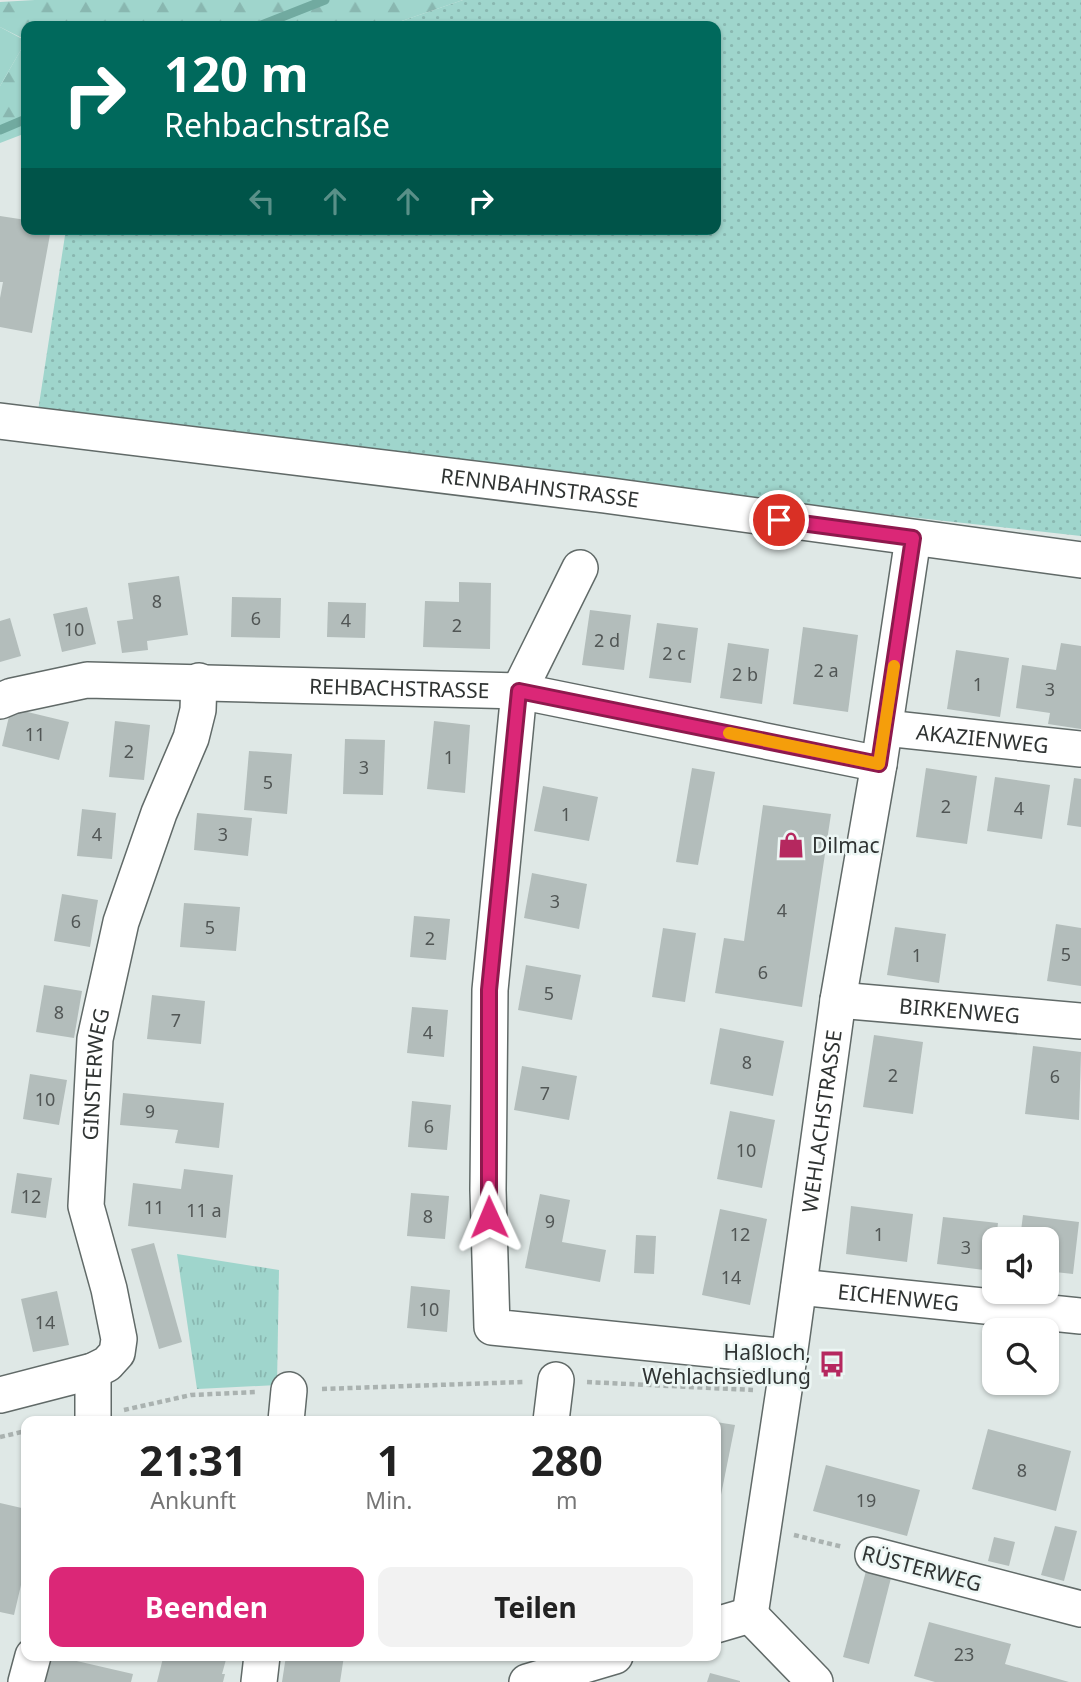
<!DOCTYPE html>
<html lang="de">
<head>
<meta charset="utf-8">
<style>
  :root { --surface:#fff; --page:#f2f2f2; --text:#222; --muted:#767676; --accent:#db2777 }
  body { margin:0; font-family:"Noto Sans",sans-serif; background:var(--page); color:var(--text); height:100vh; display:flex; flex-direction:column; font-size:26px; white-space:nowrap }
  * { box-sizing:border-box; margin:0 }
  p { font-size:23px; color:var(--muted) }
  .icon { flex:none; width:38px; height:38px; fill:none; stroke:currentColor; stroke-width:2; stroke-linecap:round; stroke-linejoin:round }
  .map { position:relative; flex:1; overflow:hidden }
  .side { position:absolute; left:21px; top:1416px; width:700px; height:245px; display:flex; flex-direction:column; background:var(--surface); border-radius:14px; box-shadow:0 2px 5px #0004 }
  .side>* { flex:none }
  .banner { position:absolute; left:21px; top:21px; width:700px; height:214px; border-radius:14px; box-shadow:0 2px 5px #0004; background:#00695c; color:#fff; overflow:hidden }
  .tools { position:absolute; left:982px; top:1227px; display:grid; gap:14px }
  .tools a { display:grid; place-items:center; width:77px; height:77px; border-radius:14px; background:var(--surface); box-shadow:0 2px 5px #0004; font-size:35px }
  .pin { position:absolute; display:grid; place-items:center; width:60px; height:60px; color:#fff; margin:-30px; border:4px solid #fff; border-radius:50%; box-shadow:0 2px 7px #0007 }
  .me { position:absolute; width:77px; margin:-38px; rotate:359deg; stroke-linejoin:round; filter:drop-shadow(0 0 5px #0008) }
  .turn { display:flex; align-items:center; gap:24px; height:147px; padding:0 28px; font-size:32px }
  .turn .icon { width:91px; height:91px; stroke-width:2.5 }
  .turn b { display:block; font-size:49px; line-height:60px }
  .lanes { display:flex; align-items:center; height:66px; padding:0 28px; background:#0003; justify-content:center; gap:35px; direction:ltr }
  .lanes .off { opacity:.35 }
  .eta { display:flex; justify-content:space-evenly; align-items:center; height:119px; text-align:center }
  .eta b { font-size:42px; font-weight:700; line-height:49px }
  .cta { display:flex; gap:14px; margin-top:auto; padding:14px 28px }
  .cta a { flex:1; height:80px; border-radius:14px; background:var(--accent); color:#fff; font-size:28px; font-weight:700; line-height:80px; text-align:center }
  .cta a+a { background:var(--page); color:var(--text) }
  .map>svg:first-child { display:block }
  .grass { fill:url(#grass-dots) }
  .forest { fill:url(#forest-firs) }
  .park { fill:url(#park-tufts) }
  .garden { fill:#9fd5cc }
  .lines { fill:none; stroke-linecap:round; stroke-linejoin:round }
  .stream { stroke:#71aaa0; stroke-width:9 }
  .building { fill:#b3bdbb }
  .minor-casing { stroke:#616a68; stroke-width:38 }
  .path { stroke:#aab2b0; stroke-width:4.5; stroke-dasharray:5 3.5; stroke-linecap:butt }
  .minor { stroke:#fff; stroke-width:35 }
  .route-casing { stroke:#8e194d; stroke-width:18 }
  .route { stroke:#db2777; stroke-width:12 }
  .slow { stroke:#f59e0b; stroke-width:12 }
  .labels { text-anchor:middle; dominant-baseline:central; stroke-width:5; stroke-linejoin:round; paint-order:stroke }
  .number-label { font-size:18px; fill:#515655 }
  .street-label { font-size:21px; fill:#303433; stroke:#ecf6f4 }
  .poi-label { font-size:21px; fill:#303433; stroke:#ecf6f4; text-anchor:start }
</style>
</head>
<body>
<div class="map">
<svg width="1081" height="1682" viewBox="0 0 1081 1682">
  <defs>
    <pattern id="grass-dots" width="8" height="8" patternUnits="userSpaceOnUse" patternTransform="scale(1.75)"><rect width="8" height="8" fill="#9fd5cc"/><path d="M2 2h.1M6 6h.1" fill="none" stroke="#89b7b0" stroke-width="1.8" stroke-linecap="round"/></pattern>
    <pattern id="forest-firs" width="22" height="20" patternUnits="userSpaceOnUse" patternTransform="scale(1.75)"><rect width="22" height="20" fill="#9fd5cc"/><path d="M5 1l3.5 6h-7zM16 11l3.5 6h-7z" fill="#89b7b0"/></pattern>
    <pattern id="park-tufts" width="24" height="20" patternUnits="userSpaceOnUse" patternTransform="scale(1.75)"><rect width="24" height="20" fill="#9fd5cc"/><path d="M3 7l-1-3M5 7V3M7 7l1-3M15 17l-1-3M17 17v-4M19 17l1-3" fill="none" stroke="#89b7b0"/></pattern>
  </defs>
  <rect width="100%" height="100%" fill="#dfe8e6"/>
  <polygon class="grass" points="463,0 1081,0 1081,536 601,483 38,411 66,229 716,229 716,26 387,26"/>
  <g class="forest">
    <polygon points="35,0 463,0 387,26 26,26 26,40 0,27 0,2"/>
    <polygon points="26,41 26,133 0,143 0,86"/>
  </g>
  <polygon class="park" points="177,1254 279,1270 277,1385 197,1389"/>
  <polygon class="garden" points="0,27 26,41 0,86"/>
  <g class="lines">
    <g class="stream">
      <polyline points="259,26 325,0"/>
      <polyline points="0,130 26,119"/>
    </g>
  </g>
  <g class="building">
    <polygon points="0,216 26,220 26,229 51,229 32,333 0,327 0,298 3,282 0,282"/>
    <polygon points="179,576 188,635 147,641 148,650 122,653 117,621 133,619 128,583"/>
    <polygon points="459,582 491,583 490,649 423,647 425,601 459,602"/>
    <polygon points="232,597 281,598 280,638 231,637"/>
    <polygon points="328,602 366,603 365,638 327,637"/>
    <polygon points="87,607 96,644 62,652 53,614"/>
    <polygon points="590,610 631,615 624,670 582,665"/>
    <polygon points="10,618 21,656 0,662 0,621"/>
    <polygon points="657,623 698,628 691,683 649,678"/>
    <polygon points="803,627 858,635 848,712 793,704"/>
    <polygon points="728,643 769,649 762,704 720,698"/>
    <polygon points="1061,643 1081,646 1081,729 1048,724 1050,713 1016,708 1022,665 1056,670"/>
    <polygon points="956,650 1009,658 1000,717 947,709"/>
    <polygon points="11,708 69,722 59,760 2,746"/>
    <polygon points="115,721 150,725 144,780 109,777"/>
    <polygon points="434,721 470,725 465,793 427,789"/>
    <polygon points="345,739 385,740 383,795 343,794"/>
    <polygon points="249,751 292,754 287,814 244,810"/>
    <polygon points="692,768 715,772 698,865 676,862"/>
    <polygon points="926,768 977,776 967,844 916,837"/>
    <polygon points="995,777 1050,785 1042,839 987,831"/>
    <polygon points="1074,778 1081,779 1081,827 1067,825"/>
    <polygon points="543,786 598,797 589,841 534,831"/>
    <polygon points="763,805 831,814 802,1007 715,993 724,938 744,941"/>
    <polygon points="82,809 116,813 112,859 77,856"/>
    <polygon points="197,813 252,818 248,856 194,850"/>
    <polygon points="532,873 587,884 579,929 524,918"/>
    <polygon points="62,894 98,900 90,947 54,941"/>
    <polygon points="184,903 240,907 236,951 180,947"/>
    <polygon points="414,916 450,919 446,960 410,957"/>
    <polygon points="1056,924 1081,928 1081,986 1047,981"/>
    <polygon points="895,927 946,934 939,983 887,975"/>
    <polygon points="663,928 696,933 685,1002 652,997"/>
    <polygon points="526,965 581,975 572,1020 518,1010"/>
    <polygon points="44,985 82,991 74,1038 36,1032"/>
    <polygon points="152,995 205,1001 201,1044 147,1039"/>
    <polygon points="412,1007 448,1010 444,1057 407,1053"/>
    <polygon points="720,1028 784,1041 773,1096 710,1084"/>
    <polygon points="874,1035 923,1042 913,1114 863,1107"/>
    <polygon points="1033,1046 1081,1052 1079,1120 1025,1114"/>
    <polygon points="522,1066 577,1076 569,1120 514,1110"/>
    <polygon points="30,1074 67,1080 59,1125 23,1119"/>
    <polygon points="123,1093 224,1103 219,1148 175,1143 178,1130 120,1125"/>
    <polygon points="412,1101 451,1105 447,1150 408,1147"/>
    <polygon points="730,1111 775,1120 762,1188 717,1179"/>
    <polygon points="184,1169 233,1175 226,1238 128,1226 133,1183 181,1189"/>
    <polygon points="17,1173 52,1178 46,1218 11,1213"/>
    <polygon points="411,1193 449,1196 445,1239 407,1236"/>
    <polygon points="540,1194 570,1200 562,1242 606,1250 600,1282 525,1268"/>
    <polygon points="851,1206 913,1214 907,1262 846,1254"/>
    <polygon points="720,1209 767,1219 750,1305 702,1295"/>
    <polygon points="1023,1215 1079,1222 1073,1274 1046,1271 1046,1239 1020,1239"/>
    <polygon points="943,1217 998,1223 996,1239 994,1239 992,1271 937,1264"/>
    <polygon points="636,1235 656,1236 654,1274 634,1273"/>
    <polygon points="154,1243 182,1342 159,1349 131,1249"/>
    <polygon points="411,1286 450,1290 447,1332 407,1328"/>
    <polygon points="57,1291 69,1345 33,1352 21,1299"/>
    <polygon points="716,1422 735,1425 721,1495 716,1494"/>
    <polygon points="988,1429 1071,1451 1056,1511 972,1489"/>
    <polygon points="826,1465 920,1490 907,1536 813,1511"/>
    <polygon points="0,1503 26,1509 26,1541 23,1555 26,1556 26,1587 21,1585 14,1615 0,1612"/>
    <polygon points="1055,1526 1077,1531 1064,1581 1041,1575"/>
    <polygon points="994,1537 1015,1542 1009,1566 988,1561"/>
    <polygon points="866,1571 891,1578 869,1664 843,1657"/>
    <polygon points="929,1622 1011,1644 1005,1664 1069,1682 935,1682 914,1676"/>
    <polygon points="44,1656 55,1656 133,1674 131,1682 37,1682"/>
    <polygon points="161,1656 227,1656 222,1674 225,1674 223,1682 157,1682 163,1658 160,1660"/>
    <polygon points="286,1656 344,1656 340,1682 282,1682"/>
    <polygon points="710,1673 740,1681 740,1682 707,1682"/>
  </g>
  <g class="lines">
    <g class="minor-casing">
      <g id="minor">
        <path id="s1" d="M0,421L604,495L1081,560"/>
        <polyline points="580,568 519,691 490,990 488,1190 492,1327 789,1357"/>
        <path id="s2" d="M0,701L12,696L87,680L519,691L879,764"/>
        <path id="s3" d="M885,728L1081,749"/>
        <path id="s4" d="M838,1000L1081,1021"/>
        <path id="s5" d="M799,1287L1081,1316"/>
        <polyline points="93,1371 93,1421"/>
        <path id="s6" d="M0,1395L93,1371L107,1364L117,1353L119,1339L109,1289L86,1206L95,1039L121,922L159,813L191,738L198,710L199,681"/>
        <polyline points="286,1421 289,1390"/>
        <polyline points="551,1421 556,1380"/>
        <polyline points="873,1555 1081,1609"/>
        <path id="s7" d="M750,1615L789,1357L838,1000L879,764L913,538"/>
        <polyline points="750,1615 815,1682"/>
        <polyline points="716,1625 750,1615"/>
        <polyline points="26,1682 33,1656"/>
        <polyline points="259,1682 262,1656"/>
        <polyline points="527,1682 615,1656"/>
      </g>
    </g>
    <g class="path">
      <polyline points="587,1382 753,1390"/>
      <polyline points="322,1389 523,1382"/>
      <polyline points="124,1410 191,1395 257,1392"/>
      <polyline points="0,1437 26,1431"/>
      <polyline points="794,1535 843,1547"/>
    </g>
    <use href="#minor" class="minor"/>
  </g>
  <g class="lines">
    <g class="route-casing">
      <polyline id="route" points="489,1217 489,990 519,691 879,764 913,538 779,520"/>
    </g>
    <use href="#route" class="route"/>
    <polyline class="slow" points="729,733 879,764 894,666"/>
  </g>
  <defs>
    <g id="shop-bare" transform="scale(2.1)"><path d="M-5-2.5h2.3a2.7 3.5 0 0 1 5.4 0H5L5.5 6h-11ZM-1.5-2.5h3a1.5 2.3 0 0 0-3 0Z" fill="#b5285f" stroke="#ecf6f4" stroke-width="2.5" paint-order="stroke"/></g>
    <g id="bus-bare" transform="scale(2.1)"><path d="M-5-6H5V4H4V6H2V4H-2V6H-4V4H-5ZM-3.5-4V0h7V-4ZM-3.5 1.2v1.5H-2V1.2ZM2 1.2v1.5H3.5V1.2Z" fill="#b5285f" stroke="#ecf6f4" stroke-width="2.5" paint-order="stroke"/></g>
  </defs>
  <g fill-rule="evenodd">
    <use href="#shop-bare" x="791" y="845"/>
    <use href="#bus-bare" x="832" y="1364"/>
  </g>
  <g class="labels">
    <g class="number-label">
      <text x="157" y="601">8</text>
      <text x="256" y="618">6</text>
      <text x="346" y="620">4</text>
      <text x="457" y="625">2</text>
      <text x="74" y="629">10</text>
      <text x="607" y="640">2 d</text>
      <text x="674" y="653">2 c</text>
      <text x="826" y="670">2 a</text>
      <text x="745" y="674">2 b</text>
      <text x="978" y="684">1</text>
      <text x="1050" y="689">3</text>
      <text x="35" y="734">11</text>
      <text x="129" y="751">2</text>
      <text x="449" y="757">1</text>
      <text x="364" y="767">3</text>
      <text x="268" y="782">5</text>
      <text x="946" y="806">2</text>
      <text x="1019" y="808">4</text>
      <text x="566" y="814">1</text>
      <text x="97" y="834">4</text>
      <text x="223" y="834">3</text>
      <text x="555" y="901">3</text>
      <text x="782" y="910">4</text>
      <text x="76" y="921">6</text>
      <text x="210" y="927">5</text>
      <text x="430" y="938">2</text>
      <text x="1066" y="954">5</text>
      <text x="917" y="955">1</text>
      <text x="763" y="972">6</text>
      <text x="549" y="993">5</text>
      <text x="59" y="1012">8</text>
      <text x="176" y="1020">7</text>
      <text x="428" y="1032">4</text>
      <text x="747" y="1062">8</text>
      <text x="893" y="1075">2</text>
      <text x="1055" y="1076">6</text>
      <text x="545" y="1093">7</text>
      <text x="45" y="1099">10</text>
      <text x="150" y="1111">9</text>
      <text x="429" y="1126">6</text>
      <text x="746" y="1150">10</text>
      <text x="31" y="1196">12</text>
      <text x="154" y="1207">11</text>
      <text x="204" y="1210">11 a</text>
      <text x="428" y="1216">8</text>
      <text x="550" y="1221">9</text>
      <text x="740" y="1234">12</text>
      <text x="879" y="1234">1</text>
      <text x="966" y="1247">3</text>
      <text x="731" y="1277">14</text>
      <text x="429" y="1309">10</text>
      <text x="45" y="1322">14</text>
      <text x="1022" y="1470">8</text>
      <text x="866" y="1500">19</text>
      <text x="964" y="1654">23</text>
    </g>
    <g class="street-label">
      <text stroke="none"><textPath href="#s1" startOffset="544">RENNBAHNSTRASSE</textPath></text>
      <text stroke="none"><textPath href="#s2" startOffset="402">REHBACHSTRASSE</textPath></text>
      <text stroke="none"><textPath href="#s3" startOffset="98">AKAZIENWEG</textPath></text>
      <text stroke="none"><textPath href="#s4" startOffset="122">BIRKENWEG</textPath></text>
      <text stroke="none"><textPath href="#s6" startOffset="410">GINSTERWEG</textPath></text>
      <text stroke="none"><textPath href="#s7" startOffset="499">WEHLACHSTRASSE</textPath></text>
      <text stroke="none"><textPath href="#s5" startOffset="100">EICHENWEG</textPath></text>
      <text transform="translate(922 1568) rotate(15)">RÜSTERWEG</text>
    </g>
    <g class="poi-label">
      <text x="812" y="845">Dilmac</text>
      <text x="811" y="1352" text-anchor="end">Haßloch,<tspan x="811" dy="24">Wehlachsiedlung</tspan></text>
    </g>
  </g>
</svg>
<div class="tools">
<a><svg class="icon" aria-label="sound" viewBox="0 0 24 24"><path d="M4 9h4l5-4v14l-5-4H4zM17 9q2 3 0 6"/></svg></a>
<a><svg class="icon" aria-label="search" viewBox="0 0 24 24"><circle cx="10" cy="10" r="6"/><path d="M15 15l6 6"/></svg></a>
</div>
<div class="pin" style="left:779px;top:520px;background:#d93025"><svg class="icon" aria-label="arrive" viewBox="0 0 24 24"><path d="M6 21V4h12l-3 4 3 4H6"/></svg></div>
<svg class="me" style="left:489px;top:1217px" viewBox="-20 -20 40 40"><path d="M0-17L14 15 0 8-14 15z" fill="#db2777" stroke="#fff" stroke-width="4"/></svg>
<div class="banner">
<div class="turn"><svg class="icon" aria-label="right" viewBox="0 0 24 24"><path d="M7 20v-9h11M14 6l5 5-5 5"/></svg><div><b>120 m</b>Rehbachstraße</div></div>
<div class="lanes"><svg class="icon off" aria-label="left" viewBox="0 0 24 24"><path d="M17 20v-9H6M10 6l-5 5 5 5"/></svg><svg class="icon off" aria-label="ahead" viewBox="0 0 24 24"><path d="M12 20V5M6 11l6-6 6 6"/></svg><svg class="icon off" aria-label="ahead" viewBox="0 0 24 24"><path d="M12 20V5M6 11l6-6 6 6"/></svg><svg class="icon" aria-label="right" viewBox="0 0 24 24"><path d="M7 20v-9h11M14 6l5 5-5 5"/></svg></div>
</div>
<section class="side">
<div class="eta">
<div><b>21:31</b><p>Ankunft</p></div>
<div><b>1</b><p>Min.</p></div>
<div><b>280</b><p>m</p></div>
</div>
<div class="cta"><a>Beenden</a><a>Teilen</a></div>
</section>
</div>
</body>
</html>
